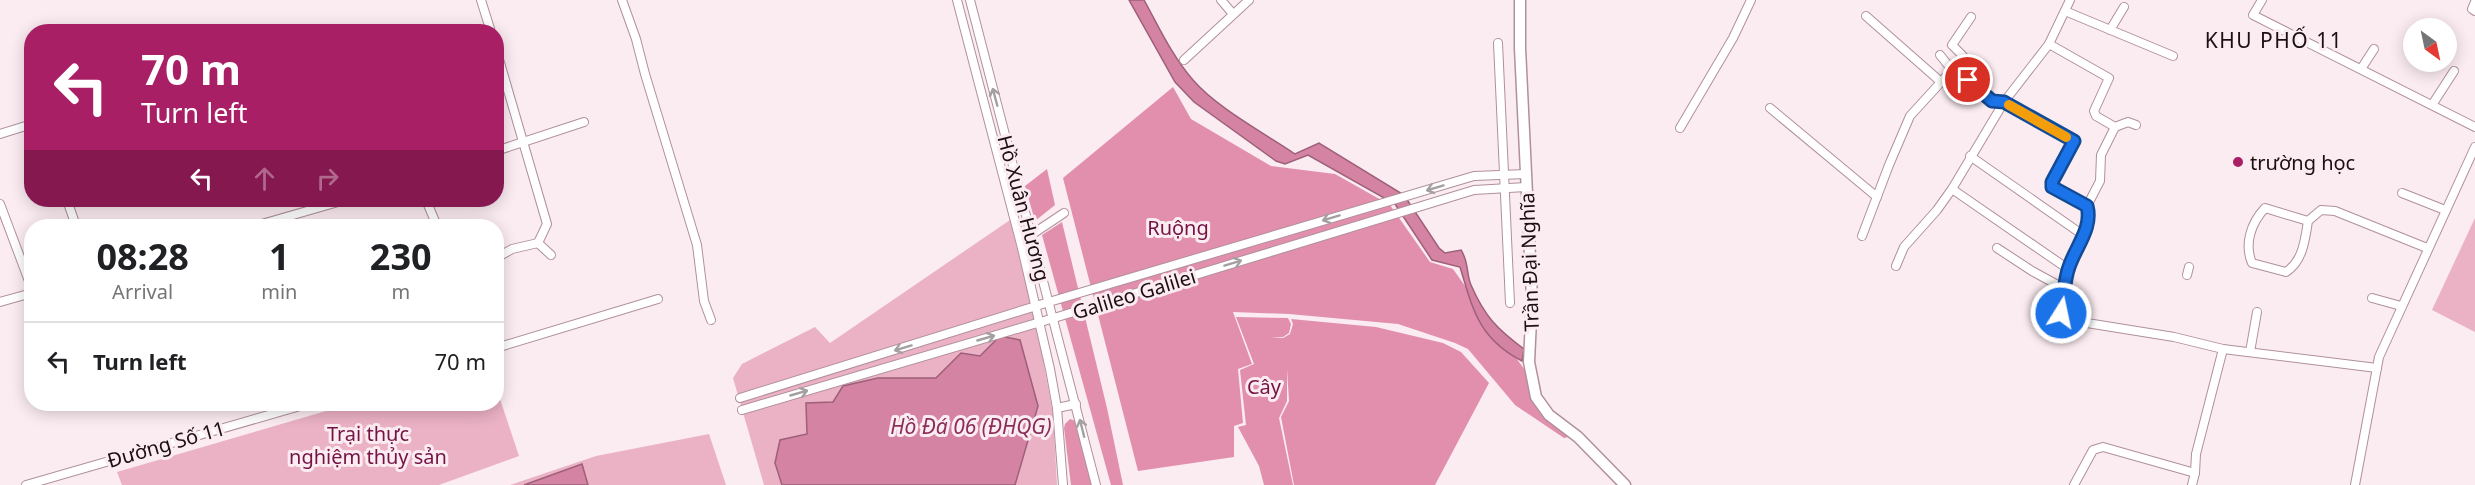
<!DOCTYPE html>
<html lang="en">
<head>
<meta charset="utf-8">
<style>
  :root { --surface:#fff; --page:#f6f6f6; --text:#202124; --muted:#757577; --line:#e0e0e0 }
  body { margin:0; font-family:"Noto Sans",sans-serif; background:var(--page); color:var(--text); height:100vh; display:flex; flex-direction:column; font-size:22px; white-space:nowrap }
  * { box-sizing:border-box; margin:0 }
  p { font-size:20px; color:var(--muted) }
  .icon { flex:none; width:33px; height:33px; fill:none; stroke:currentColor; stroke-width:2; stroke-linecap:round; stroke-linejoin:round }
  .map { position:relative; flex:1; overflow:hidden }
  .panel { position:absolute; left:24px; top:219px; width:480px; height:192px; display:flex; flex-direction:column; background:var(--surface); border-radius:24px; box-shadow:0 3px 15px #0003 }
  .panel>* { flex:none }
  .guide { position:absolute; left:24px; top:24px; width:480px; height:183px; border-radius:24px; box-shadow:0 3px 15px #0003; background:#a81f65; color:#fff; overflow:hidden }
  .needle { width:39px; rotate:147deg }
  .tools { position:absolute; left:2403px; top:18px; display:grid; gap:12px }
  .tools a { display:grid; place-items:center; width:54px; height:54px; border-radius:50%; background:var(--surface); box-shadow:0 3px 15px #0003; font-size:30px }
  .pin { position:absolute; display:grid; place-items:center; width:51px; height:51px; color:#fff; margin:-26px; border:3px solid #fff; border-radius:50%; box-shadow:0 2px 6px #0007 }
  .me { position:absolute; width:66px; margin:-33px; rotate:10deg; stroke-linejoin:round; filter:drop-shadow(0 0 4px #0008) }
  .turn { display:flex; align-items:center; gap:21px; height:126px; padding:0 18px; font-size:27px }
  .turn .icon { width:78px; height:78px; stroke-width:2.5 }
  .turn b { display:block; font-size:42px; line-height:51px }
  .lanes { display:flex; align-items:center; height:57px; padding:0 18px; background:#0003; justify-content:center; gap:30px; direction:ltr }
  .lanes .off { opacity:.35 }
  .eta { display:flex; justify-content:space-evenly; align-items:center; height:102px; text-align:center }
  .eta b { font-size:36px; font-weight:700; line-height:42px }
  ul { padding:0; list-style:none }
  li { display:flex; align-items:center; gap:18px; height:78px; padding:0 18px; border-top:2px solid var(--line) }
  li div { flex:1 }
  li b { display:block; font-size:22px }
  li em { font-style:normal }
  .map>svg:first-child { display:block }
  .green { fill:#ebb1c5 }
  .forest { fill:#e28fae }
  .water { fill:#d583a3; stroke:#9d6078; stroke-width:1.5 }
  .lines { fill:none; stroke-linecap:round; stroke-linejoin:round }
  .street-casing { stroke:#b1909b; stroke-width:10 }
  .secondary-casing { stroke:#b1909b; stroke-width:13 }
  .street { stroke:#fff; stroke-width:8 }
  .secondary { stroke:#fff; stroke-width:10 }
  .oneway { stroke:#a49fa1 }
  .route-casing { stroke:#114b97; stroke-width:15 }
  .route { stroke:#1a73e8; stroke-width:10 }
  .slow { stroke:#f59e0b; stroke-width:10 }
  .poi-dot { fill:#a81f65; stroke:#fbecf1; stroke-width:2 }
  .labels { text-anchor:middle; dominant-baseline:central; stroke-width:6; stroke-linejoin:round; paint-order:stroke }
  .poi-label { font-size:20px; fill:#1b0f13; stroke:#fbecf1; text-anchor:start }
  .street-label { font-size:20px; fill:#1b0f13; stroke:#fbecf1 }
  .park-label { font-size:20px; fill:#741344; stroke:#fbecf1 }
  .neighbourhood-label { font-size:21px; letter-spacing:1.5px; fill:#1b0f13; stroke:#fbecf1 }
  .water-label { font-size:21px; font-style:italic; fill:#8d2d59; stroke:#fbecf1 }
</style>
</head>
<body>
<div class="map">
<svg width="2475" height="485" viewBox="0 0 2475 485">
  <rect width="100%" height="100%" fill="#fbecf1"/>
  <g class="green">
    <polygon points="2475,218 2475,332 2432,310"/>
    <polygon points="1010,220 1037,327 1053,414 1057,485 1015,485 1016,479 980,357 961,353 936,378 878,378 833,402 806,403 807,434 775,463 782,485 764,485 733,378 742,364 815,327 830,343"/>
    <polygon points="497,390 519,456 439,485 122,485 117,472 350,404 496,404"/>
    <polygon points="709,434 726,485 588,485 581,465 524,485 510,485 596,456"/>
  </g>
  <g class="forest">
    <path d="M1173,87L1191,119L1271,166L1335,174L1390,205L1430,262L1453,269L1529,376C1534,414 1543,415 1573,436L1564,438L1515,405L1468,349L1455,343L1398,324L1289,314L1233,312L1252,364L1238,369L1243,423L1234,426V457L1138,471L1063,178Z"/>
    <polygon points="1047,169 1055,205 1035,221 1025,186"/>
    <polygon points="1062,222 1107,408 1123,485 1111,485 1042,235"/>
    <polygon points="1236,317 1288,318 1291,324 1289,333 1283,337 1271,338 1283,338 1290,334 1293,324 1291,319 1376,327 1443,343 1461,352 1489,383 1435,485 1294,485 1281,417 1289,401 1287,369 1287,401 1279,418 1293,485 1264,485 1259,466 1238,427 1246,425 1240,370 1254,364"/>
    <polygon points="1070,419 1076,421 1094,485 1071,485 1064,428 1065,424"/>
  </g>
  <g class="water">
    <path d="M1129,0H1144C1159,27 1172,56 1193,80C1216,107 1264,133 1295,154L1319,143L1404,195L1439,248L1445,253L1461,250C1469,262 1466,273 1471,285C1485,317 1497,329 1524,349L1522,361C1479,339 1473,310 1460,267L1432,260L1395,204L1308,155L1285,164L1276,161L1194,102L1175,82Z"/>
    <polygon points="1000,336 1020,340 1038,406 1015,485 782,485 775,463 780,440 807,434 806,403 833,402 843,386 878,378 936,378 961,353 980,356"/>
    <polygon points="582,464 588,485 524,485"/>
  </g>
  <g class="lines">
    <g class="street-casing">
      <g id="street">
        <polyline points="481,0 491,32"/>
        <polyline points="622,0 636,39 645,74 697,245 704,301 711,320"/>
        <polyline points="957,0 1022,248 1050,369 1057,408 1063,485"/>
        <polyline points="970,0 1096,485"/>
        <polyline points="1221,0 1233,14"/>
        <polyline points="2262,0 2253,15 2475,127"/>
        <polyline points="2475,2 2472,9 2475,11"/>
        <polyline points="2065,11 2173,56"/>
        <polyline points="1866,16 1941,82"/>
        <polyline points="2110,30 2124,7"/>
        <polyline points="1498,43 1510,303"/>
        <path d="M2049,44L2109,78L2094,111L2096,116L2115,127L2101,155L2100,181L2087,206C2094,228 2076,246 2069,267C2064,280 2064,299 2061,313L2063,316L2087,323L2174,337L2223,349L2377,368"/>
        <polyline points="496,49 547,224 538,243 551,255"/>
        <polyline points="1940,55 1952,70 1968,80 1992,101 2004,102 2049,44 2070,0"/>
        <polyline points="1184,60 1249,0"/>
        <polyline points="2361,69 2374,49"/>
        <polyline points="1956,73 1963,56 1952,45 1971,17"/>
        <polyline points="2432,105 2454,71"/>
        <polyline points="1770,108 1877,197"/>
        <polyline points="2115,127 2128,122 2136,125"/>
        <polyline points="1680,128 1733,38 1751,0"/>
        <polyline points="0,134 32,124"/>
        <polyline points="496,151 584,122"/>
        <polyline points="1970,156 2083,235"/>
        <polyline points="1952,189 2068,269"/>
        <polyline points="2402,193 2445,210"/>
        <polyline points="67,200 76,226"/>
        <polyline points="426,200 437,226"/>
        <polyline points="0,204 32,289"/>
        <path d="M2308,221C2305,240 2303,261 2286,272L2252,263C2244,244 2251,223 2265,208L2308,221L2321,210L2335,211L2427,248"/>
        <polyline points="255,226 345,200"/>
        <polyline points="1031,235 1064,213"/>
        <polyline points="1862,236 1889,165 1910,116 1952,70"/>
        <polyline points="1997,248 2032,271 2065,289"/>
        <polyline points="498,257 512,249 538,243"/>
        <polyline points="1896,266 1904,247 1937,210 1952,189 2004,102 2074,141 2052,182 2053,187 2087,206"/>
        <polyline points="2187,275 2189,267"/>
        <polyline points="2372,298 2401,306"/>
        <polyline points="0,302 32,293"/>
        <polyline points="496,348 658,299"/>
        <polyline points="2250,352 2257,312"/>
        <polyline points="740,398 1049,302 1474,176 1526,174"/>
        <polyline points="1057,408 1076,404"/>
        <polyline points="742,410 1054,318 1474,190 1527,187"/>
        <polyline points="26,485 307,404"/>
        <polyline points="2074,485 2093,450 2103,447 2195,473"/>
        <polyline points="2192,485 2195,473 2196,454 2223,349"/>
        <polyline points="2355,485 2379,357 2475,147"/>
      </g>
    </g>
    <g class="secondary-casing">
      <polyline id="secondary" points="1520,0 1520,48 1532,298 1529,362 1536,397 1549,415 1578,437 1625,485"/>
    </g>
    <use href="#street" class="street"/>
    <use href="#secondary" class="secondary"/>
  </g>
  <defs><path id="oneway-shaft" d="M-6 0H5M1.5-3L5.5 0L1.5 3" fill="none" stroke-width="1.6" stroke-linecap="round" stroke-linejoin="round" transform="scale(1.5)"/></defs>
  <g class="oneway">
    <use href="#oneway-shaft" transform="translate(995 97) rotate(-105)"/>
    <use href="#oneway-shaft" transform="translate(1435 188) rotate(163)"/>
    <use href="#oneway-shaft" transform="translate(1331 218) rotate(163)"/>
    <use href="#oneway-shaft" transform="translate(1233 263) rotate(-17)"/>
    <use href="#oneway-shaft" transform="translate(986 338) rotate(-16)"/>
    <use href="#oneway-shaft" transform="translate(903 348) rotate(163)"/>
    <use href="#oneway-shaft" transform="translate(799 393) rotate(-16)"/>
    <use href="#oneway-shaft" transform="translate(1082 428) rotate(-104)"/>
  </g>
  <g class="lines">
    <g class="route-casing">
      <path id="route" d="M1968,80L1992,101L2004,102L2074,141L2052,182V187L2087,206C2093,228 2076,246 2069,267C2064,280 2064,299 2061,313"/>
    </g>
    <use href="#route" class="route"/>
    <polyline class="slow" points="2009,105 2066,137"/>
  </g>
  <circle class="poi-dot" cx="2238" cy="162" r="6"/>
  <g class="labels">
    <g class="poi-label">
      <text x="2250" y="162">trường học</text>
    </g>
    <g class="street-label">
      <text transform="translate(1024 208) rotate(75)">Hồ Xuân Hương</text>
      <text transform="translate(1529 262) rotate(-92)">Trần Đại Nghĩa</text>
      <text transform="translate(1134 294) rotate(-17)">Galileo Galilei</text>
      <text transform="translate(166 444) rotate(-16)">Đường Số 11</text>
    </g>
    <g class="park-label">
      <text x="1178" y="227">Ruộng</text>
      <text x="1264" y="386">Cây</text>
      <text x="368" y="433">Trại thực<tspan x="368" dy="23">nghiệm thủy sản</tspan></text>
    </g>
    <g class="neighbourhood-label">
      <text x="2274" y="40">KHU PHỐ 11</text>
    </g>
    <g class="water-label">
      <text x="971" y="426">Hồ Đá 06 (ĐHQG)</text>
    </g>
  </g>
</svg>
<div class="tools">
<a><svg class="needle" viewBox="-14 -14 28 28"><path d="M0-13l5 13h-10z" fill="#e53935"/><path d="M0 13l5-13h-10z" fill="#757577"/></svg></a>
</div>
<div class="pin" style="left:1968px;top:80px;background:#d93025"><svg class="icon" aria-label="arrive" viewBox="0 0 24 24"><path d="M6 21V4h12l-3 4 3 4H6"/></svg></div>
<svg class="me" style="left:2061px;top:313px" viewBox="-20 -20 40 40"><circle r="17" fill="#1a73e8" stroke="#fff" stroke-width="3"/><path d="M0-11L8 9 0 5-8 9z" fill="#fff"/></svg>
<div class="guide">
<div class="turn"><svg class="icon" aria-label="left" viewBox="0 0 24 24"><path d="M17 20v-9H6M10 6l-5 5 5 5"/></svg><div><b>70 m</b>Turn left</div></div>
<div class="lanes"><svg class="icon" aria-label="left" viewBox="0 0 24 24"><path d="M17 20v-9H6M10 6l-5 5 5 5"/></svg><svg class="icon off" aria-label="ahead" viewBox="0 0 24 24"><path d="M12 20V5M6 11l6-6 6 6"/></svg><svg class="icon off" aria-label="right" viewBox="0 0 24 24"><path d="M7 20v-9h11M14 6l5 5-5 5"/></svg></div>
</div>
<section class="panel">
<div class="eta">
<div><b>08:28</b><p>Arrival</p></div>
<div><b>1</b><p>min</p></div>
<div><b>230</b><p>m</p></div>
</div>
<ul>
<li><svg class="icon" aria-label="left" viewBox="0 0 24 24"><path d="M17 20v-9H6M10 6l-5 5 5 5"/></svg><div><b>Turn left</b></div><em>70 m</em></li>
</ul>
</section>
</div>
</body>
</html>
